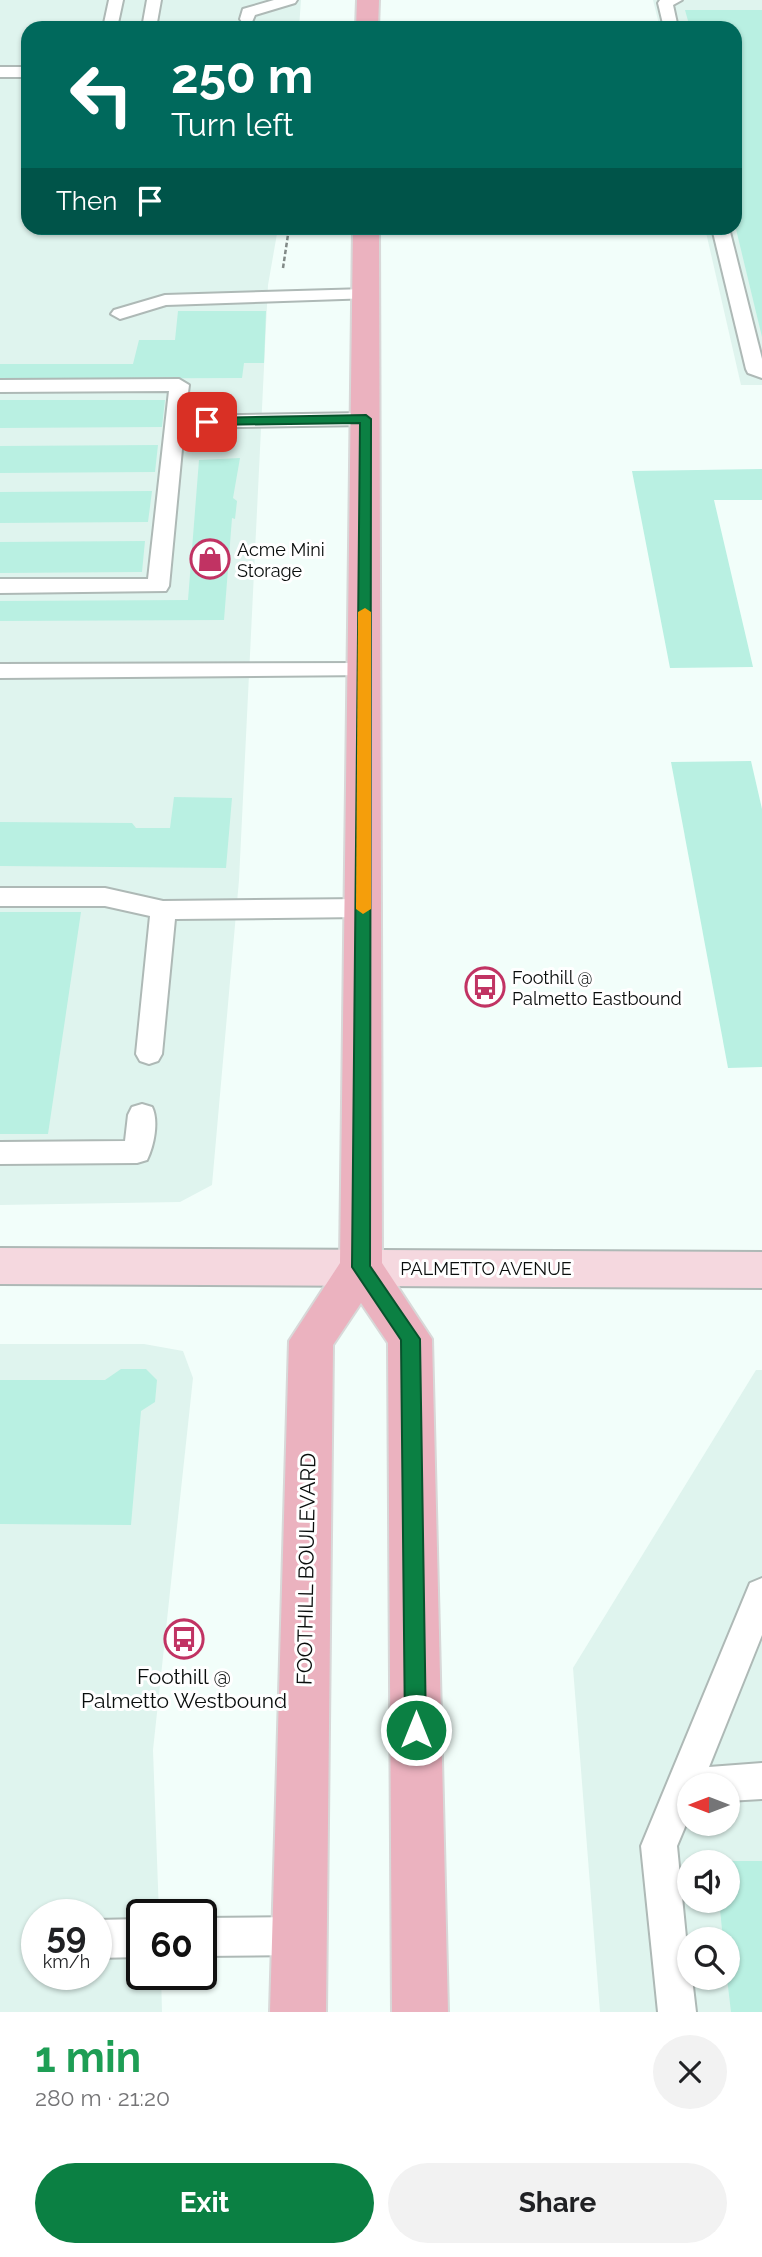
<!DOCTYPE html>
<html lang="en">
<head>
<meta charset="utf-8">
<style>
  :root { --surface:#fff; --page:#f2f2f2; --text:#202124; --muted:#757577; --accent:#0b8043 }
  body { margin:0; font-family:Raleway,sans-serif; background:var(--page); color:var(--text); height:100vh; display:flex; flex-direction:column; font-size:26px; white-space:nowrap }
  * { box-sizing:border-box; margin:0 }
  p { font-size:23px; color:var(--muted) }
  .icon { flex:none; width:38px; height:38px; fill:none; stroke:currentColor; stroke-width:2; stroke-linecap:round; stroke-linejoin:round }
  .map { position:relative; height:2012px; overflow:hidden }
  .sheet { display:flex; flex-direction:column; background:var(--surface); flex:1 }
  .sheet>* { flex:none }
  .guide { position:absolute; left:21px; top:21px; width:721px; height:214px; border-radius:21px; box-shadow:0 2px 5px #0004; background:#00695c; color:#fff; overflow:hidden }
  .needle { width:46px; rotate:270deg }
  .tools { position:absolute; left:677px; top:1773px; display:grid; gap:14px }
  .tools a { display:grid; place-items:center; width:63px; height:63px; border-radius:50%; background:var(--surface); box-shadow:0 2px 5px #0004; font-size:35px }
  .speed { position:absolute; left:21px; top:1899px; display:flex; gap:14px; font-size:35px; font-weight:700; text-align:center }
  .speed>* { display:grid; place-content:center; width:91px; height:91px; border-radius:50%; background:var(--surface); box-shadow:0 2px 5px #0004; line-height:1 }
  .speed small { font-size:18px; font-weight:400 }
  .speed .limit { border:4px solid #111; border-radius:10px; background:#fff; color:#111 }
  .pin { position:absolute; display:grid; place-items:center; width:60px; height:60px; color:#fff; margin:-30px; border-radius:14px; box-shadow:0 4px 10px #0006 }
  .me { position:absolute; width:77px; margin:-38px; rotate:0deg; stroke-linejoin:round; filter:drop-shadow(0 0 5px #0008) }
  .turn { display:flex; align-items:center; gap:24px; height:147px; padding:0 35px; font-size:32px }
  .turn .icon { width:91px; height:91px; stroke-width:2.5 }
  .turn b { display:block; font-size:49px; line-height:60px }
  .then { display:flex; align-items:center; height:66px; padding:0 35px; background:#0003; gap:14px; font-size:26px }
  .round { display:grid; place-items:center; flex:none; width:74px; height:74px; border-radius:37px; background:var(--page) }
  .headline { display:flex; align-items:center; justify-content:space-between; height:119px; padding:0 35px }
  h1 { font-size:42px; font-weight:700; line-height:52px; color:#1e9e55 }
  .primary-button { display:flex; gap:14px; margin-top:auto; padding:14px 35px }
  .primary-button a { flex:1; height:80px; border-radius:42px; background:var(--accent); color:#fff; font-size:28px; font-weight:700; line-height:80px; text-align:center }
  .primary-button a+a { background:var(--page); color:var(--text) }
  .map>svg:first-child { display:block }
  .built { fill:#dff4ee; fill-rule:evenodd }
  .building { fill:#b9f0e2 }
  .lines { fill:none; stroke-linecap:round; stroke-linejoin:round }
  .lane-casing { stroke:#aeb9b6; stroke-width:4 }
  .secondary-casing { stroke:#aeb9b6; stroke-width:4 }
  .primary-casing { stroke:#d8d8d8; stroke-width:4 }
  .path { stroke:#818a87; stroke-width:2.5; stroke-dasharray:4.5 2.5; stroke-linecap:butt }
  .lane { fill:#fff; fill-rule:evenodd }
  .secondary { fill:#f5d8df; fill-rule:evenodd }
  .primary { fill:#ebb2bf; fill-rule:evenodd }
  .route { fill:#0b8043; stroke:#07532c; stroke-width:2 }
  .slow { fill:#f59e0b }
  .labels { text-anchor:middle; dominant-baseline:central; stroke-width:6; stroke-linejoin:round; paint-order:stroke }
  .poi-label { font-size:18px; fill:#090d0c; stroke:#fff; text-anchor:start }
  .street-label { font-size:18px; fill:#090d0c; stroke:#fff }
  .near-street-label { font-size:21px; fill:#090d0c; stroke:#fff }
  .near-poi-label { font-size:21px; fill:#090d0c; stroke:#fff }
</style>
</head>
<body>
<div class="map">
<svg width="762" height="2012" viewBox="0 0 762 2012">
  <rect width="100%" height="100%" fill="#f2fefa"/>
  <g class="built">
    <polygon points="0,0 301,0 299,28 28,28 28,228 278,228 268,285 239,880 212,1185 180,1202 0,1205"/>
    <polygon points="653,0 762,0 762,385 741,385 705,228 735,228 735,28 660,28"/>
    <path d="M0,1344H144L183,1351L193,1378L153,1750L159,1914H142V1974H161L162,2012H0ZM37,1914H96V1974H37Z"/>
    <path d="M756,1370H762V2012H600L573,1668ZM690,1785H728V1824H690ZM690,1862H728V1900H690ZM690,1939H728V1978H690Z"/>
  </g>
  <g class="building">
    <polygon points="685,10 762,10 762,337 735,225 735,28 690,28"/>
    <polygon points="178,311 266,311 264,363 244,363 242,378 0,379 0,364 133,364 139,340 175,340"/>
    <polygon points="0,400 165,400 162,427 0,428"/>
    <polygon points="158,445 155,472 0,473 0,446"/>
    <polygon points="240,458 233,498 237,501 235,519 232,518 224,620 0,621 0,601 188,600 199,460"/>
    <polygon points="762,469 762,500 714,500 753,667 670,668 632,471"/>
    <polygon points="152,491 148,522 0,523 0,492"/>
    <polygon points="145,541 142,572 0,573 0,542"/>
    <polygon points="751,761 762,809 762,1067 728,1068 671,762"/>
    <polygon points="174,797 232,798 226,868 0,866 0,822 132,823 136,828 170,828"/>
    <polygon points="0,912 81,912 48,1134 0,1134"/>
    <polygon points="121,1369 146,1369 157,1380 155,1402 141,1411 131,1525 0,1524 0,1380 105,1380"/>
    <polygon points="728,1861 762,1861 762,2012 731,2012 727,1978 728,1939 723,1939 719,1900 728,1900"/>
  </g>
  <g class="lines">
    <g class="lane-casing">
      <g id="lane">
        <polygon points="109,0 123,0 117,28 103,28"/>
        <polygon points="147,0 161,0 156,28 142,28"/>
        <polygon points="274,0 297,0 295,3 255,15 252,22 242,22 240,19 243,9"/>
        <polygon points="660,0 682,0 673,5 678,28 664,28 658,3"/>
        <rect x="0" y="67" width="28" height="10"/>
        <polygon points="712,228 729,228 762,359 762,378 748,373 746,369"/>
        <polygon points="366,289 372,290 375,294 372,298 166,305 120,319 111,314 114,310 165,295"/>
        <polygon points="179,379 189,385 185,416 366,413 376,419 366,425 184,428 169,586 166,591 0,593 0,579 148,579 169,391 0,392 0,380"/>
        <polygon points="365,663 373,665 376,670 373,675 0,678 0,664"/>
        <polygon points="0,888 105,888 163,901 363,899 372,902 376,908 372,914 363,917 175,919 162,1054 158,1061 149,1064 140,1061 136,1054 150,916 105,906 0,906"/>
        <path d="M142,1104L152,1107C159,1121 154,1146 147,1160L137,1163L0,1164V1142L125,1141L128,1115L132,1107Z"/>
        <polygon points="762,1578 762,1635 709,1767 762,1763 762,1799 728,1801 728,1785 690,1785 690,1815 677,1846 690,1978 692,1978 696,2012 658,2012 641,1846 750,1583"/>
        <polygon points="299,1917 312,1923 318,1936 312,1949 299,1955 201,1956 201,1918"/>
        <polygon points="142,1919 142,1957 96,1958 96,1920"/>
      </g>
    </g>
    <g class="secondary-casing">
      <polygon id="secondary" points="0,1248 762,1252 762,1288 0,1284"/>
    </g>
    <g class="primary-casing">
      <g id="primary">
        <polygon points="357,0 379,0 378,28 356,28"/>
        <polygon points="353,228 379,228 382,1263 432,1339 448,2012 392,2012 388,1343 361,1303 333,1345 326,2012 270,2012 289,1341 340,1263"/>
      </g>
    </g>
    <polyline class="path" points="283,268 289,228"/>
    <use href="#lane" class="lane"/>
    <use href="#secondary" class="secondary"/>
    <use href="#primary" class="primary"/>
  </g>
  <polygon class="route" points="366,415 371,419 370,1266 420,1339 426,1730 423,1738 416,1741 408,1738 405,1730 401,1340 352,1267 360,423 207,425 201,422 207,418"/>
  <polygon class="slow" points="365,608 371,612 371,909 363,914 356,909 358,612"/>
  <defs>
    <g id="shop-ring" transform="scale(2.0125)"><circle r="9.5" fill="#fff" stroke="#c13363" stroke-width="1.5"/><path d="M-5-2.5h2.3a2.7 3.5 0 0 1 5.4 0H5L5.5 6h-11ZM-1.5-2.5h3a1.5 2.3 0 0 0-3 0Z" fill="#c13363"/></g>
    <g id="bus-ring" transform="scale(2.0125)"><circle r="9.5" fill="#fff" stroke="#c13363" stroke-width="1.5"/><path d="M-5-6H5V4H4V6H2V4H-2V6H-4V4H-5ZM-3.5-4V0h7V-4ZM-3.5 1.2v1.5H-2V1.2ZM2 1.2v1.5H3.5V1.2Z" fill="#c13363"/></g>
  </defs>
  <g fill-rule="evenodd">
    <use href="#shop-ring" x="210" y="559"/>
    <use href="#bus-ring" x="485" y="987"/>
    <use href="#bus-ring" x="184" y="1639"/>
  </g>
  <g class="labels">
    <g class="poi-label">
      <text x="237" y="549">Acme Mini<tspan x="237" dy="21">Storage</tspan></text>
      <text x="512" y="977">Foothill @<tspan x="512" dy="21">Palmetto Eastbound</tspan></text>
    </g>
    <g class="street-label">
      <text x="486" y="1268">PALMETTO AVENUE</text>
    </g>
    <g class="near-street-label">
      <text transform="translate(306 1569) rotate(-89)">FOOTHILL BOULEVARD</text>
    </g>
    <g class="near-poi-label">
      <text x="184" y="1676">Foothill @<tspan x="184" dy="24">Palmetto Westbound</tspan></text>
    </g>
  </g>
</svg>
<div class="tools">
<a><svg class="needle" viewBox="-14 -14 28 28"><path d="M0-13l5 13h-10z" fill="#e53935"/><path d="M0 13l5-13h-10z" fill="#757577"/></svg></a>
<a><svg class="icon" aria-label="sound" viewBox="0 0 24 24"><path d="M4 9h4l5-4v14l-5-4H4zM17 9q2 3 0 6"/></svg></a>
<a><svg class="icon" aria-label="search" viewBox="0 0 24 24"><circle cx="10" cy="10" r="6"/><path d="M15 15l6 6"/></svg></a>
</div>
<div class="speed"><div>59<small>km/h</small></div><div class="limit">60</div></div>
<div class="pin" style="left:207px;top:422px;background:#d93025"><svg class="icon" aria-label="arrive" viewBox="0 0 24 24"><path d="M6 21V4h12l-3 4 3 4H6"/></svg></div>
<svg class="me" style="left:416px;top:1730px" viewBox="-20 -20 40 40"><circle r="17" fill="#0b8043" stroke="#fff" stroke-width="3"/><path d="M0-11L8 9 0 5-8 9z" fill="#fff"/></svg>
<div class="guide">
<div class="turn"><svg class="icon" aria-label="left" viewBox="0 0 24 24"><path d="M17 20v-9H6M10 6l-5 5 5 5"/></svg><div><b>250 m</b>Turn left</div></div>
<div class="then">Then<svg class="icon" aria-label="arrive" viewBox="0 0 24 24"><path d="M6 21V4h12l-3 4 3 4H6"/></svg></div>
</div>
</div>
<section class="sheet">
<div class="headline"><div><h1>1 min</h1><p>280 m · 21:20</p></div><a class="round"><svg class="icon" aria-label="close" viewBox="0 0 24 24"><path d="M6 6l12 12M18 6L6 18"/></svg></a></div>
<div class="primary-button"><a>Exit</a><a>Share</a></div>
</section>
</body>
</html>
